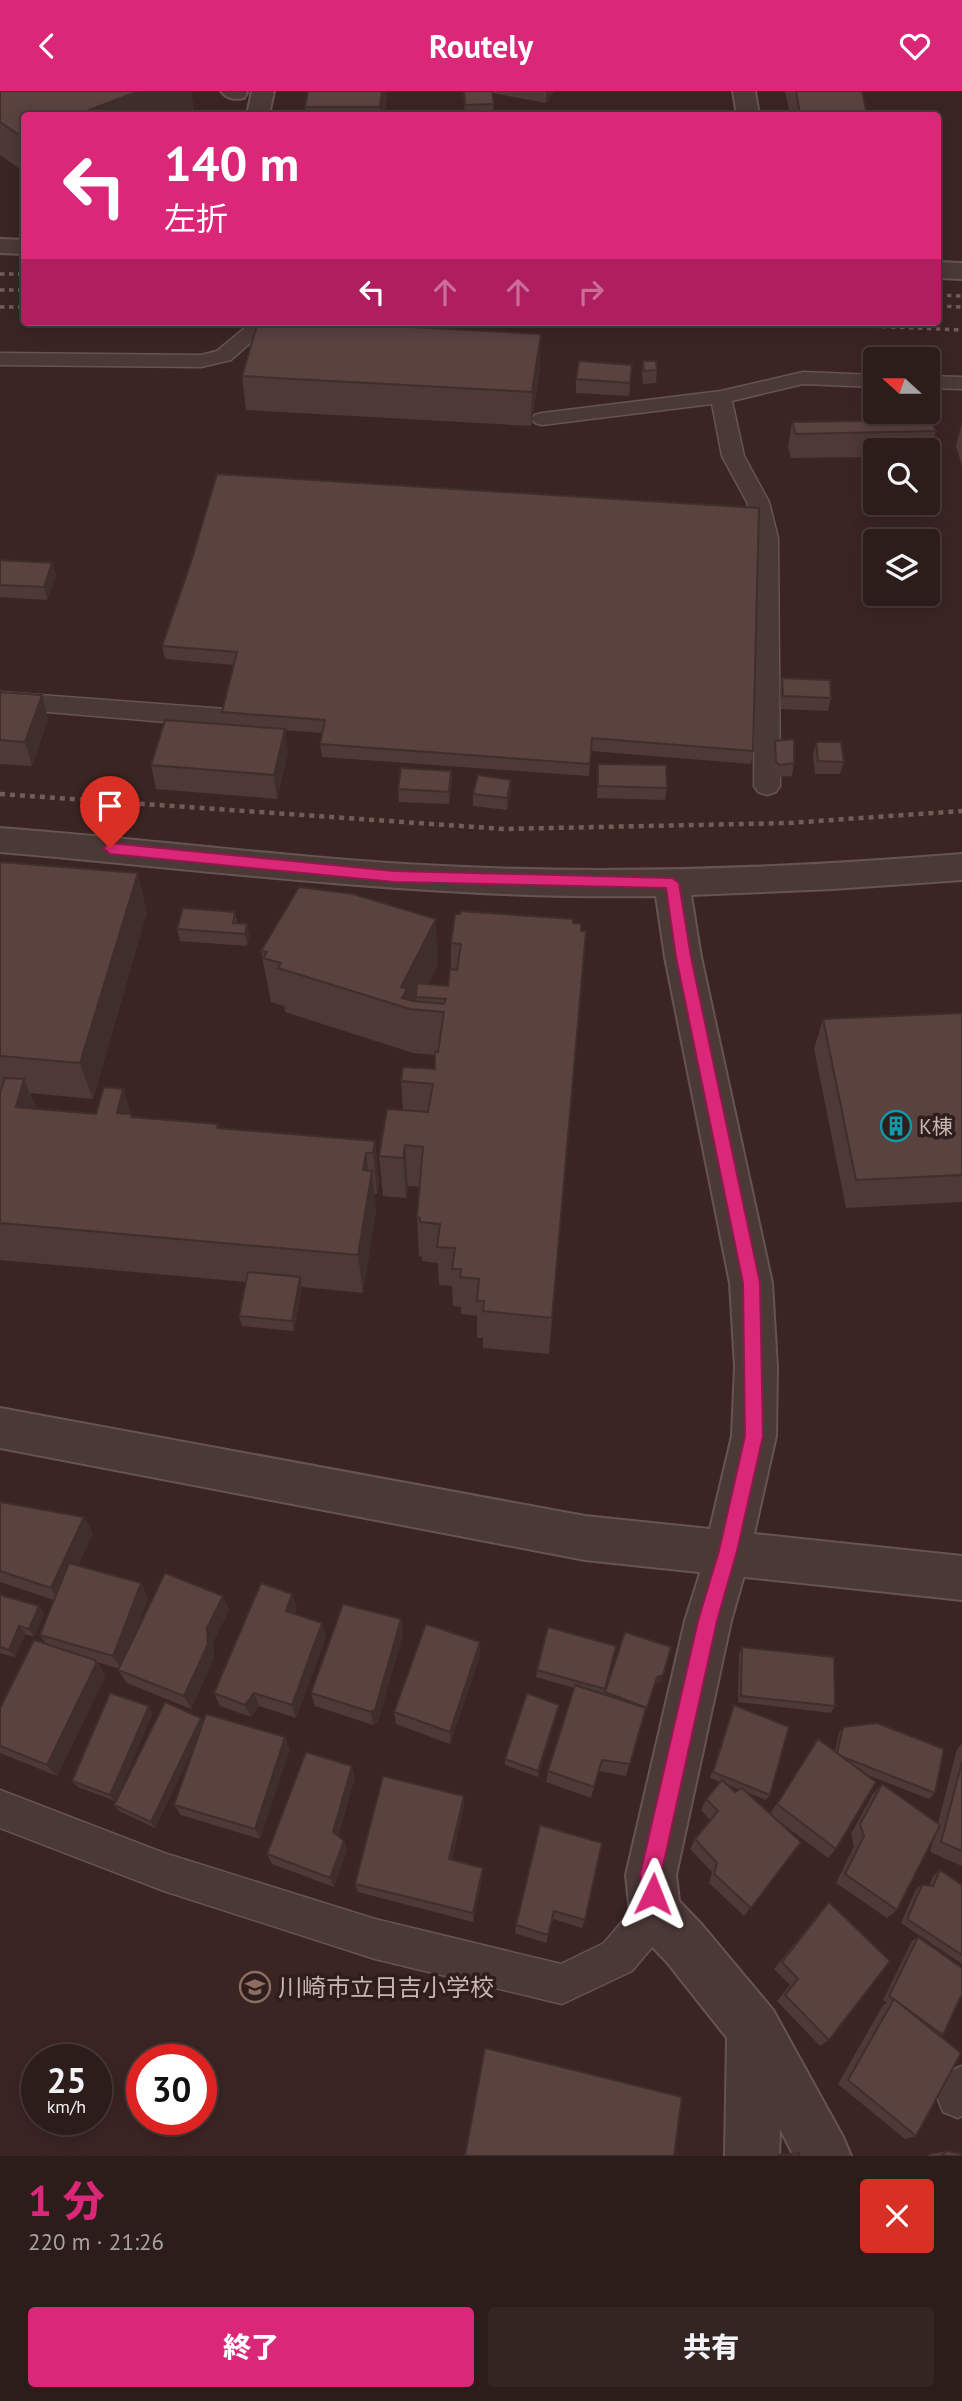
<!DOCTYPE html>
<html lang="ja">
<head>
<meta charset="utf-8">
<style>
  :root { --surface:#2c1c1a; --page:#342523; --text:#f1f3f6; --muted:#a6a1a2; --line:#483a39; --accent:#db2777 }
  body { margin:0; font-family:"PT Sans","Noto Sans JP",sans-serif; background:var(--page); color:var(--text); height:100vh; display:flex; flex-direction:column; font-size:26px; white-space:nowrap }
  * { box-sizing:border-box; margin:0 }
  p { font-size:23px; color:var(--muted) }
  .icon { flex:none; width:38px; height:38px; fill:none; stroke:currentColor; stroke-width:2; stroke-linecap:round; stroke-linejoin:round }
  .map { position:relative; height:2065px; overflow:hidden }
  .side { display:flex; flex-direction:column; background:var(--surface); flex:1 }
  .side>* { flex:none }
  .hud { position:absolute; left:21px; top:21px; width:920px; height:214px; border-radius:7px; box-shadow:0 4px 18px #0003,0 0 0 2px var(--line); background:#db2777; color:#fff; overflow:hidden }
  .needle { width:46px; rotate:291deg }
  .tools { position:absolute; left:863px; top:256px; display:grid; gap:14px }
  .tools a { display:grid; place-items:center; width:77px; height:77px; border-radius:7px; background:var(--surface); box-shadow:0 4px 18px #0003,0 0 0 2px var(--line); font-size:35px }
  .speed { position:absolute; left:21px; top:1953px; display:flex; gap:14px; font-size:35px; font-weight:700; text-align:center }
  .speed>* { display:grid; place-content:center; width:91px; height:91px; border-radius:50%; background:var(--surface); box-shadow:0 4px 18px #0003,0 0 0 2px var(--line); line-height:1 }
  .speed small { font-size:18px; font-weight:400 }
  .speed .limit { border:10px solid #d22; background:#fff; color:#111 }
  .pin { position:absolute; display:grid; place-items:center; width:60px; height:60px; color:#fff; margin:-72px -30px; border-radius:50% 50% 50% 0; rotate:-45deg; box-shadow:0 0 7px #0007 }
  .pin .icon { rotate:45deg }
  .me { position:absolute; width:77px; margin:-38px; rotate:2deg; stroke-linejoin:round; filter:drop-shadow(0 0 5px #0008) }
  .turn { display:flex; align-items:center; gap:24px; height:147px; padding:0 28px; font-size:32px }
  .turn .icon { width:91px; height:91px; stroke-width:2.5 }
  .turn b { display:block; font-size:49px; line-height:60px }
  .lanes { display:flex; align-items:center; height:66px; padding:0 28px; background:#0003; justify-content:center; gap:35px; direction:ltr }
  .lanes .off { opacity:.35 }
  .round { display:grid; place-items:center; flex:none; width:74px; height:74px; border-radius:7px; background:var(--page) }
  .summary { display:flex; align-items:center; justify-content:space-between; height:119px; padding:0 28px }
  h1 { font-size:42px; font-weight:800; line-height:52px; color:var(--accent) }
  .primary-button { display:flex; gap:14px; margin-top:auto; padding:14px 28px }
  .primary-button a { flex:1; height:80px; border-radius:7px; background:var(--accent); color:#fff; font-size:28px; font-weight:800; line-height:80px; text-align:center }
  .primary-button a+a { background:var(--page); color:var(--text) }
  header { display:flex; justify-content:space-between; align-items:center; height:91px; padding:0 28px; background:var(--accent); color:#fff; font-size:32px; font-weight:800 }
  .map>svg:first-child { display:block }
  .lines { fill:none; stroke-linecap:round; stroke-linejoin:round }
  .service-casing { stroke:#655452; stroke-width:3 }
  .pedestrian-casing { stroke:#655452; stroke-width:4 }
  .minor-casing { stroke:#655452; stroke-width:4 }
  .tertiary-casing { stroke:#655452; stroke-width:4 }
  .service { fill:#4b3936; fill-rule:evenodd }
  .pedestrian { fill:#4b3936; fill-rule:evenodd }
  .minor { fill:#4b3936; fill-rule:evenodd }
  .tertiary { fill:#4b3936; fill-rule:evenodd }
  .rail-far1 { stroke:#715c58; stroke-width:3.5; stroke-dasharray:4.5 4.5; stroke-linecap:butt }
  .rail { stroke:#715c58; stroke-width:4.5; stroke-dasharray:5 5; stroke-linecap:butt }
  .wall { fill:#4d3936; fill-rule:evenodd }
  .shaded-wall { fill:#3f2e2c }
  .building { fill:#5a423f; stroke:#3f2e2c; stroke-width:2 }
  .route { fill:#db2777; stroke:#8e194d; stroke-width:2 }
  .labels { text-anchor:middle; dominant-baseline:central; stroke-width:7; stroke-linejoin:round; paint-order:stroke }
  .poi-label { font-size:21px; fill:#c6b5b2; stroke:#2f1e1c; text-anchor:start }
  .near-poi-label { font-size:24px; fill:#c6b5b2; stroke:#2f1e1c; text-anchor:start }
</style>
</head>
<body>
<header><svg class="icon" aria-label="back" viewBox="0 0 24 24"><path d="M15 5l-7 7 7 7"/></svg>Routely<svg class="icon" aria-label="heart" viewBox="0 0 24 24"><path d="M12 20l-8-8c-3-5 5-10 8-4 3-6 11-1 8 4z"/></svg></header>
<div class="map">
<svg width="962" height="2065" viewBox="0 0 962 2065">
  <rect width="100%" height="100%" fill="#3a2523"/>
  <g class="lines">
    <g class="service-casing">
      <g id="service">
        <polygon points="252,231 274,231 231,269 201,276 0,274 0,262 201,264 217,260"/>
        <polygon points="803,281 875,284 875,296 803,293 732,310 744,365 769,411 778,447 780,695 776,701 767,704 758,701 754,695 756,447 747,411 722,365 712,313 542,334 535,332 531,328 535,324 542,322 721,300"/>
        <polygon points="928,285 962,286 962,298 928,297"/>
        <polygon points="0,601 226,618 235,621 238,627 235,633 226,636 0,617"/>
        <polygon points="0,1699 164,1762 375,1828 561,1873 604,1852 641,1808 655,1802 669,1808 675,1822 669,1836 632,1880 562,1913 375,1868 164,1800 0,1737"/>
        <polygon points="962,1975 962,2025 958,2027 943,2021 937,2006 947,1981"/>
      </g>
    </g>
    <g class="pedestrian-casing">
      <g id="pedestrian">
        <path d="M221,0H246L247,2L244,7C234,9 227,8 221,0Z"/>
        <polygon points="733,0 755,0 759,24 737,24"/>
      </g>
    </g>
    <g class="minor-casing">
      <polygon id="minor" points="728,1438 744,1444 751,1460 731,1530 676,1784 679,1810 702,1834 773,1919 843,2046 851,2065 794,2065 780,2038 779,2065 725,2065 727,1947 666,1870 637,1840 630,1822 626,1784 685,1530 712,1444"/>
    </g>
    <g class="tertiary-casing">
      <g id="tertiary">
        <polygon points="252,0 274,0 269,24 247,24"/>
        <polygon points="0,148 24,149 24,163 0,162"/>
        <polygon points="938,171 962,172 962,188 938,187"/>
        <path d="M0,737C148,748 295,768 443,775C616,784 789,777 962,763V789L833,798L691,804L701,866L772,1192L777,1276L776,1345L754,1443L962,1465V1509L585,1469L0,1357V1317L585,1425L710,1438L732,1345L735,1276L730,1192L665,866L656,805C436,809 219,780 0,761Z"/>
      </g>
    </g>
    <use href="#service" class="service"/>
    <use href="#pedestrian" class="pedestrian"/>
    <use href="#minor" class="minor"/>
    <use href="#tertiary" class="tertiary"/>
    <g class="rail-far1">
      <polyline points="0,183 24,183"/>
      <polyline points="0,199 24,199"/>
      <polyline points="938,204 962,205"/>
      <polyline points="938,215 962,216"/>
      <polyline points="0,216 24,216"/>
      <polyline points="774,231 962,239"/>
    </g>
    <polyline class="rail" points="0,703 504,738 789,732 962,720"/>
  </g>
  <g class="wall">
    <polygon points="0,0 191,0 194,20 24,24 24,81 0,64"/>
    <polygon points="387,0 385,24 465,23 463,0 554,0 546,12 492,2 494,23 666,24 306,24 305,16"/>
    <polygon points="785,0 862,0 867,24 790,24"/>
    <polygon points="643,270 657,279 656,292 643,293 642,283"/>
    <polygon points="632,274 629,305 576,302 576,288"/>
    <polygon points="540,277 531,335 246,319 242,285"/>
    <polygon points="792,331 936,340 929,365 928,365 928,359 875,359 875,366 791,367 788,356"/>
    <polygon points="962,331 962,375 956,355"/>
    <polygon points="0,469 52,472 56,485 47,509 0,506"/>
    <polygon points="191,471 753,660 751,673 591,660 589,685 322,666 320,653 323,642 285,639 288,662 277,708 156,698 151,674 224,634 222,621 234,574 165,568 162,555"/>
    <polygon points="782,587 831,607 828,620 781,618 780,600"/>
    <polygon points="0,601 48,628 32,675 0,673"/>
    <polygon points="775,650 794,672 792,685 777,686 773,684 773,662"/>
    <polygon points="816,651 844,671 840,683 815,683 813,664"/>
    <polygon points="598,673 667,697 665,709 597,707"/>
    <polygon points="451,680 452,692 449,713 399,711 398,698"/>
    <polygon points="511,702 507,719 473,715 473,703"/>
    <polygon points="0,771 147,821 93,1008 30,1002 36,1017 96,1023 123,998 132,1026 218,1037 375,1050 379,1091 377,1103 374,1103 376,1120 363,1202 302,1196 294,1240 242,1235 239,1225 246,1191 0,1169 0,1002 1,1000 0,1000"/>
    <polygon points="235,821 237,832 247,833 249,845 247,855 180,850 177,838"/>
    <polygon points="573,832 581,840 586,840 549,1263 483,1257 483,1247 477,1247 477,1225 461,1223 461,1216 453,1215 452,1195 439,1194 438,1172 422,1170 422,1166 419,1165 417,1126 419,1096 408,1095 406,1107 383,1105 379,1065 403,1019 401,990 435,978 435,964 413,962 285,921 284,915 271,911 261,860 438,873 428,893 448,895 451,879 451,852"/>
    <polygon points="962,922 962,1111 846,1117 814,958 823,928"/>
    <polygon points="0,1411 84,1426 93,1442 78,1474 141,1492 148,1507 131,1553 223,1505 229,1519 213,1551 214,1567 191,1618 127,1592 118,1579 119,1578 97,1571 104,1582 105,1586 57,1685 0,1662 0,1617 46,1553 40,1544 54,1509 0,1491"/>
    <polygon points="292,1503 297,1517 294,1523 322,1532 326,1546 296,1627 259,1615 251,1626 220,1615 214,1602"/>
    <polygon points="0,1504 39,1515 44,1523 34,1546 25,1543 15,1566 0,1562"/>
    <polygon points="401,1528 403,1542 378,1631 373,1634 315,1615 311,1602"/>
    <polygon points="625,1541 661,1591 655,1592 645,1624 644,1623 626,1685 599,1680 591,1707 546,1691 548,1680 574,1597 536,1586 537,1579 616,1555 604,1603"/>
    <polygon points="480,1551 480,1565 450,1653 396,1633 394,1621"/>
    <polygon points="742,1556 835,1615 831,1622 738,1611 739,1563"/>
    <path d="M734,1614L770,1704L766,1709L746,1701L770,1723L810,1660H835L839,1642L843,1636L935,1702L929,1708L865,1683L836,1758L828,1767L776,1728L801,1751L744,1825L709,1792L712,1781L690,1758L695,1748L710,1729L701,1719L706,1708L720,1691L710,1687L731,1621ZM726,1693L740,1699L735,1701Z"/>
    <polygon points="558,1620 538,1686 505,1674 505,1668"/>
    <polygon points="153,1622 115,1710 78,1696 72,1690"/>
    <polygon points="203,1631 290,1658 260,1748 181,1724 174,1714 197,1650 155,1737 119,1720 114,1714"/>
    <polygon points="962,1653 962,1775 930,1761 934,1746 897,1819 887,1827 836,1792 854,1755 851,1743 872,1704 882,1693 938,1732 957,1658"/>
    <polygon points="355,1686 338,1745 344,1750 347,1759 334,1796 272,1773 267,1763"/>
    <polygon points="464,1705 464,1715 452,1769 483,1777 482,1786 473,1831 358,1801 355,1793"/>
    <polygon points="540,1734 585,1829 582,1837 553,1828 546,1852 515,1842 516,1834"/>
    <polygon points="940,1779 962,1794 962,1873 901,1832 916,1798 922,1794 929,1794 934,1784"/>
    <polygon points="829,1811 829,1949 820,1955 777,1910 790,1894 774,1878 821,1820"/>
    <polygon points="918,1846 943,1944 941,1945 916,2045 905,2048 838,1993 883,1914 887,1912 883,1909 912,1850"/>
    <polygon points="947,2060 962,2065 928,2065 930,2063"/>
  </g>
  <g class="shaded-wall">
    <polygon points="139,0 191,0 194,20 182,24 76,24"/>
    <polygon points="382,0 387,0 384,24 381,24 380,16"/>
    <polygon points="546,0 554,0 546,12"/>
    <polygon points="541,243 540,277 531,335 532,301"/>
    <polygon points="52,472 56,485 47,509 44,496"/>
    <polygon points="42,604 48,628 32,675 25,651"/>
    <polygon points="285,638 288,662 277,708 274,684"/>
    <polygon points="451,680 452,692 449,713 449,701"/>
    <polygon points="511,689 511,702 507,719 507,707"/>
    <polygon points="138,782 147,821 93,1008 80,972"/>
    <polygon points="436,828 438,873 421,906 416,906 416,915 402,916 401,896"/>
    <polygon points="247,833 249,845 247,855 245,843"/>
    <polygon points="24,988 41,1031 16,1016"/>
    <polygon points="123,998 131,1023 144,1065 117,1022"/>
    <polygon points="375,1050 379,1091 377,1103 373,1062"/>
    <polygon points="405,1054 408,1095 406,1107 403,1067"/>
    <polygon points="366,1062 370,1094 372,1080 376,1120 363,1202 358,1164 363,1079"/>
    <polygon points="300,1186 302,1197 294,1240 292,1230"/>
    <polygon points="84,1426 93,1442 60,1512 51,1497"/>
    <polygon points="141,1492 148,1507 121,1578 113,1565"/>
    <polygon points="292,1503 297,1517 290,1534 286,1520"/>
    <polygon points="223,1505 229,1519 213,1551 214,1567 191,1618 184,1605 207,1537"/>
    <polygon points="39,1515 44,1523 34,1546 29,1538"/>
    <polygon points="401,1528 403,1542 378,1631 373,1634 371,1621"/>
    <polygon points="322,1532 326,1546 296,1627 292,1614"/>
    <polygon points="19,1535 25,1543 15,1566 9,1559"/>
    <polygon points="480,1551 480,1565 450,1653 450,1641"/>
    <polygon points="95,1569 104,1582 105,1586 57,1685 47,1674"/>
    <polygon points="663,1584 661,1591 655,1592 657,1586"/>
    <polygon points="254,1602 259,1615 251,1626 245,1614"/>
    <polygon points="559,1614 558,1620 538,1686 538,1680"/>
    <polygon points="149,1615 153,1622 115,1710 110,1704"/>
    <polygon points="201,1627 205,1633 155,1737 151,1731"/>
    <polygon points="285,1646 290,1658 260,1748 255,1738"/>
    <polygon points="352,1675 355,1686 336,1750 333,1741"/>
    <polygon points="464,1705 464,1715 450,1778 449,1768"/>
    <polygon points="344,1750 347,1759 334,1796 330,1787"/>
    <polygon points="483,1777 482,1786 473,1831 473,1822"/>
  </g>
  <g class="building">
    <polygon points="0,0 139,0 76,24 24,24 24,45 22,46 0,31"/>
    <polygon points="308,0 382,0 380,16 305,16"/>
    <polygon points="464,0 492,0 494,13 465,14"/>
    <polygon points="796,0 862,0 867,24 800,24"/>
    <polygon points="666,23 666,24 332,24"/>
    <polygon points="258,231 319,231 541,243 532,301 242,285"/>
    <polygon points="579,270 632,274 630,292 576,288"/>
    <polygon points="643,270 656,270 657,279 644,280"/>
    <polygon points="930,329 936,340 796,343 792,331"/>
    <polygon points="217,383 759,417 753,660 592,647 590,673 320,653 325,629 222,621 237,561 162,555 191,471"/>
    <polygon points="0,469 52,472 44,496 0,494"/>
    <polygon points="782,587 830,589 831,607 783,605"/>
    <polygon points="0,601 42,604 25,651 0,649"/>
    <polygon points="165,629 285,638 274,684 151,674"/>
    <polygon points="794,648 794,672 780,674 776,671 775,650"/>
    <polygon points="816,651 841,651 844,671 818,670"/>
    <polygon points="598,673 666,674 667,697 598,695"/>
    <polygon points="401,677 451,680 449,701 398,698"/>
    <polygon points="478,684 511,689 507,707 473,703"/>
    <polygon points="0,771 138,782 80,972 0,965"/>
    <polygon points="299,796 353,803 436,828 401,896 407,898 402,907 413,910 444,913 446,908 416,906 417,892 448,895 450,878 457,879 461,853 451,852 455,823 460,823 460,820 573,828 573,832 581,833 581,840 586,840 552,1227 483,1220 484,1210 477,1210 479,1188 460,1186 461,1178 452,1178 455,1157 437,1156 440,1133 420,1131 420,1127 417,1126 423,1056 405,1054 403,1067 379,1065 387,1018 428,1021 433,993 401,990 403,976 435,978 435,961 438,961 444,921 410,918 278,877 281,872 263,867 267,861 261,860"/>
    <polygon points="183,817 235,821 233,832 247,833 245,843 177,838"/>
    <polygon points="962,922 962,1084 856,1089 823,928"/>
    <polygon points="5,987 24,988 16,1016 96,1023 104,996 123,998 117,1022 131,1023 131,1026 218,1033 217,1037 375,1050 373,1062 366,1062 363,1079 372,1080 358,1164 0,1132 0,1002"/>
    <polygon points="248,1181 300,1186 292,1230 239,1225"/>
    <polygon points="0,1411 84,1426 51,1497 0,1480"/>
    <polygon points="69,1472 141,1492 113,1565 40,1544"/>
    <polygon points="165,1482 223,1505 207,1537 208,1553 184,1605 118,1579"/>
    <polygon points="261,1492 292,1503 286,1520 322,1532 292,1614 254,1602 245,1614 214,1602"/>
    <polygon points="0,1504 39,1515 29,1538 19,1535 9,1559 0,1556"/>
    <polygon points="343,1513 401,1528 375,1619 371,1621 311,1602"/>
    <polygon points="426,1533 480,1551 450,1641 394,1621"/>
    <polygon points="548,1536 616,1555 605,1598 537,1579"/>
    <polygon points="625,1541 671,1556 663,1584 657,1586 647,1617 605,1601"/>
    <polygon points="34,1549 95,1569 96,1573 47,1674 0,1655 0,1617"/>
    <polygon points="742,1556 834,1566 835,1615 741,1605"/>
    <polygon points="575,1594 646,1617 630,1673 602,1669 594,1696 548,1680"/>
    <polygon points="110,1602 149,1615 110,1704 72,1690"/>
    <polygon points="527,1602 559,1614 538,1680 505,1668"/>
    <polygon points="165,1611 201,1627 151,1731 114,1714"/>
    <polygon points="734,1614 789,1636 770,1704 713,1681"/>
    <polygon points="206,1623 285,1646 255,1738 174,1714"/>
    <polygon points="877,1632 944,1658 935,1702 843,1666 837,1662 843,1636"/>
    <polygon points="818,1648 876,1691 836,1758 777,1713"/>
    <polygon points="306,1661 352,1675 333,1741 344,1750 330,1787 267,1763"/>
    <polygon points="962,1671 962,1760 941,1751"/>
    <polygon points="383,1685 464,1705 449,1768 483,1777 473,1822 355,1793"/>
    <polygon points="722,1689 735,1701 742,1697 801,1751 751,1817 714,1783 717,1772 695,1748 718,1720 706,1708"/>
    <polygon points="882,1693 940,1734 897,1819 845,1783 864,1745 860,1733"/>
    <polygon points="540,1734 602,1752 585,1829 554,1820 548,1844 516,1834"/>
    <polygon points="940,1779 962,1794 962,1864 907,1828 922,1794 933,1795"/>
    <polygon points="829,1811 890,1870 829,1949 785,1904 798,1888 782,1871"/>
    <polygon points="918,1846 962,1877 962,1903 943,1944 889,1905"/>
    <polygon points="894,1908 961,1962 916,2045 848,1989"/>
    <polygon points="485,1957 682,2006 674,2065 465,2065"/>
    <polygon points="947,2060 962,2063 962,2065 941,2065"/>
    <polygon points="799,2062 799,2065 778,2065 778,2064"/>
  </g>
  <polygon class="route" points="110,752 394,780 672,787 679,792 691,866 760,1192 763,1345 737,1460 717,1530 661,1784 664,1803 660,1810 653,1813 646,1810 640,1784 698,1530 719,1460 745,1345 743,1192 676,866 666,797 394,791 110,763 103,757"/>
  <defs>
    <g id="building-ring" transform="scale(1.575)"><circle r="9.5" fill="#2f1e1c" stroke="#0f9aa8" stroke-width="1.5"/><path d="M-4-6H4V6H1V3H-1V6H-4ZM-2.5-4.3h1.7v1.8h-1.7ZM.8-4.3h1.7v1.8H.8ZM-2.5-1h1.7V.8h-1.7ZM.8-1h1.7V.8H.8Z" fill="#0f9aa8"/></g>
    <g id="school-ring" transform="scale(1.575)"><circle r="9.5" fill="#2f1e1c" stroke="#8d6e63" stroke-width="1.5"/><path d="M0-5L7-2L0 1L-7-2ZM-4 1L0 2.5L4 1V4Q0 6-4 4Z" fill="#8d6e63"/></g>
  </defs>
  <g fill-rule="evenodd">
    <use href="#building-ring" x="896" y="1035"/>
    <use href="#school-ring" x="255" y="1896"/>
  </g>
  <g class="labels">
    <g class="poi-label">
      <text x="919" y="1035">K棟</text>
    </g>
    <g class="near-poi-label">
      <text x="278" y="1896">川崎市立日吉小学校</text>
    </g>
  </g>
</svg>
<div class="tools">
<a><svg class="needle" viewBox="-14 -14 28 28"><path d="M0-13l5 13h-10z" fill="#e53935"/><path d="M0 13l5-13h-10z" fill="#a6a1a2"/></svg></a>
<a><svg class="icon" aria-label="search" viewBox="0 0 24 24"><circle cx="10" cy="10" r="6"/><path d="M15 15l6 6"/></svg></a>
<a><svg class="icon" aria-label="layers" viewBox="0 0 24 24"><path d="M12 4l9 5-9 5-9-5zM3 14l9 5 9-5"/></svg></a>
</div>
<div class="speed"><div>25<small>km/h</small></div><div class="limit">30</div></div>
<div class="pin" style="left:110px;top:757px;background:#d93025"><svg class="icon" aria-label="arrive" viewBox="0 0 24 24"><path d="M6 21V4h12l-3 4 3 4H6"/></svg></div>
<svg class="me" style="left:653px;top:1803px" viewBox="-20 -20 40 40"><path d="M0-17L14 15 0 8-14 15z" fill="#db2777" stroke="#fff" stroke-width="4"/></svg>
<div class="hud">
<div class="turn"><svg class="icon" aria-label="left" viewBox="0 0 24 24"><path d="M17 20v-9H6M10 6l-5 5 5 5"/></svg><div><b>140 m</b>左折</div></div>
<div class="lanes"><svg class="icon" aria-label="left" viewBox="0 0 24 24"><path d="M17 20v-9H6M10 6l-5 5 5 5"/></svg><svg class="icon off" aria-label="ahead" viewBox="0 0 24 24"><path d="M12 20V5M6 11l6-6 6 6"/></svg><svg class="icon off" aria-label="ahead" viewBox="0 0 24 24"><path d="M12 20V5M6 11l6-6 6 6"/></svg><svg class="icon off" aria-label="right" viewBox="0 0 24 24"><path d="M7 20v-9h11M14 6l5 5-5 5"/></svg></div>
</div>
</div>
<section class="side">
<div class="summary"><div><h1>1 分</h1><p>220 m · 21:26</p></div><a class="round" style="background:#d93025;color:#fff"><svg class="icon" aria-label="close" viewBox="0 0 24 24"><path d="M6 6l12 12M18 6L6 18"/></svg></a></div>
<div class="primary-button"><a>終了</a><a>共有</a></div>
</section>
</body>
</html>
